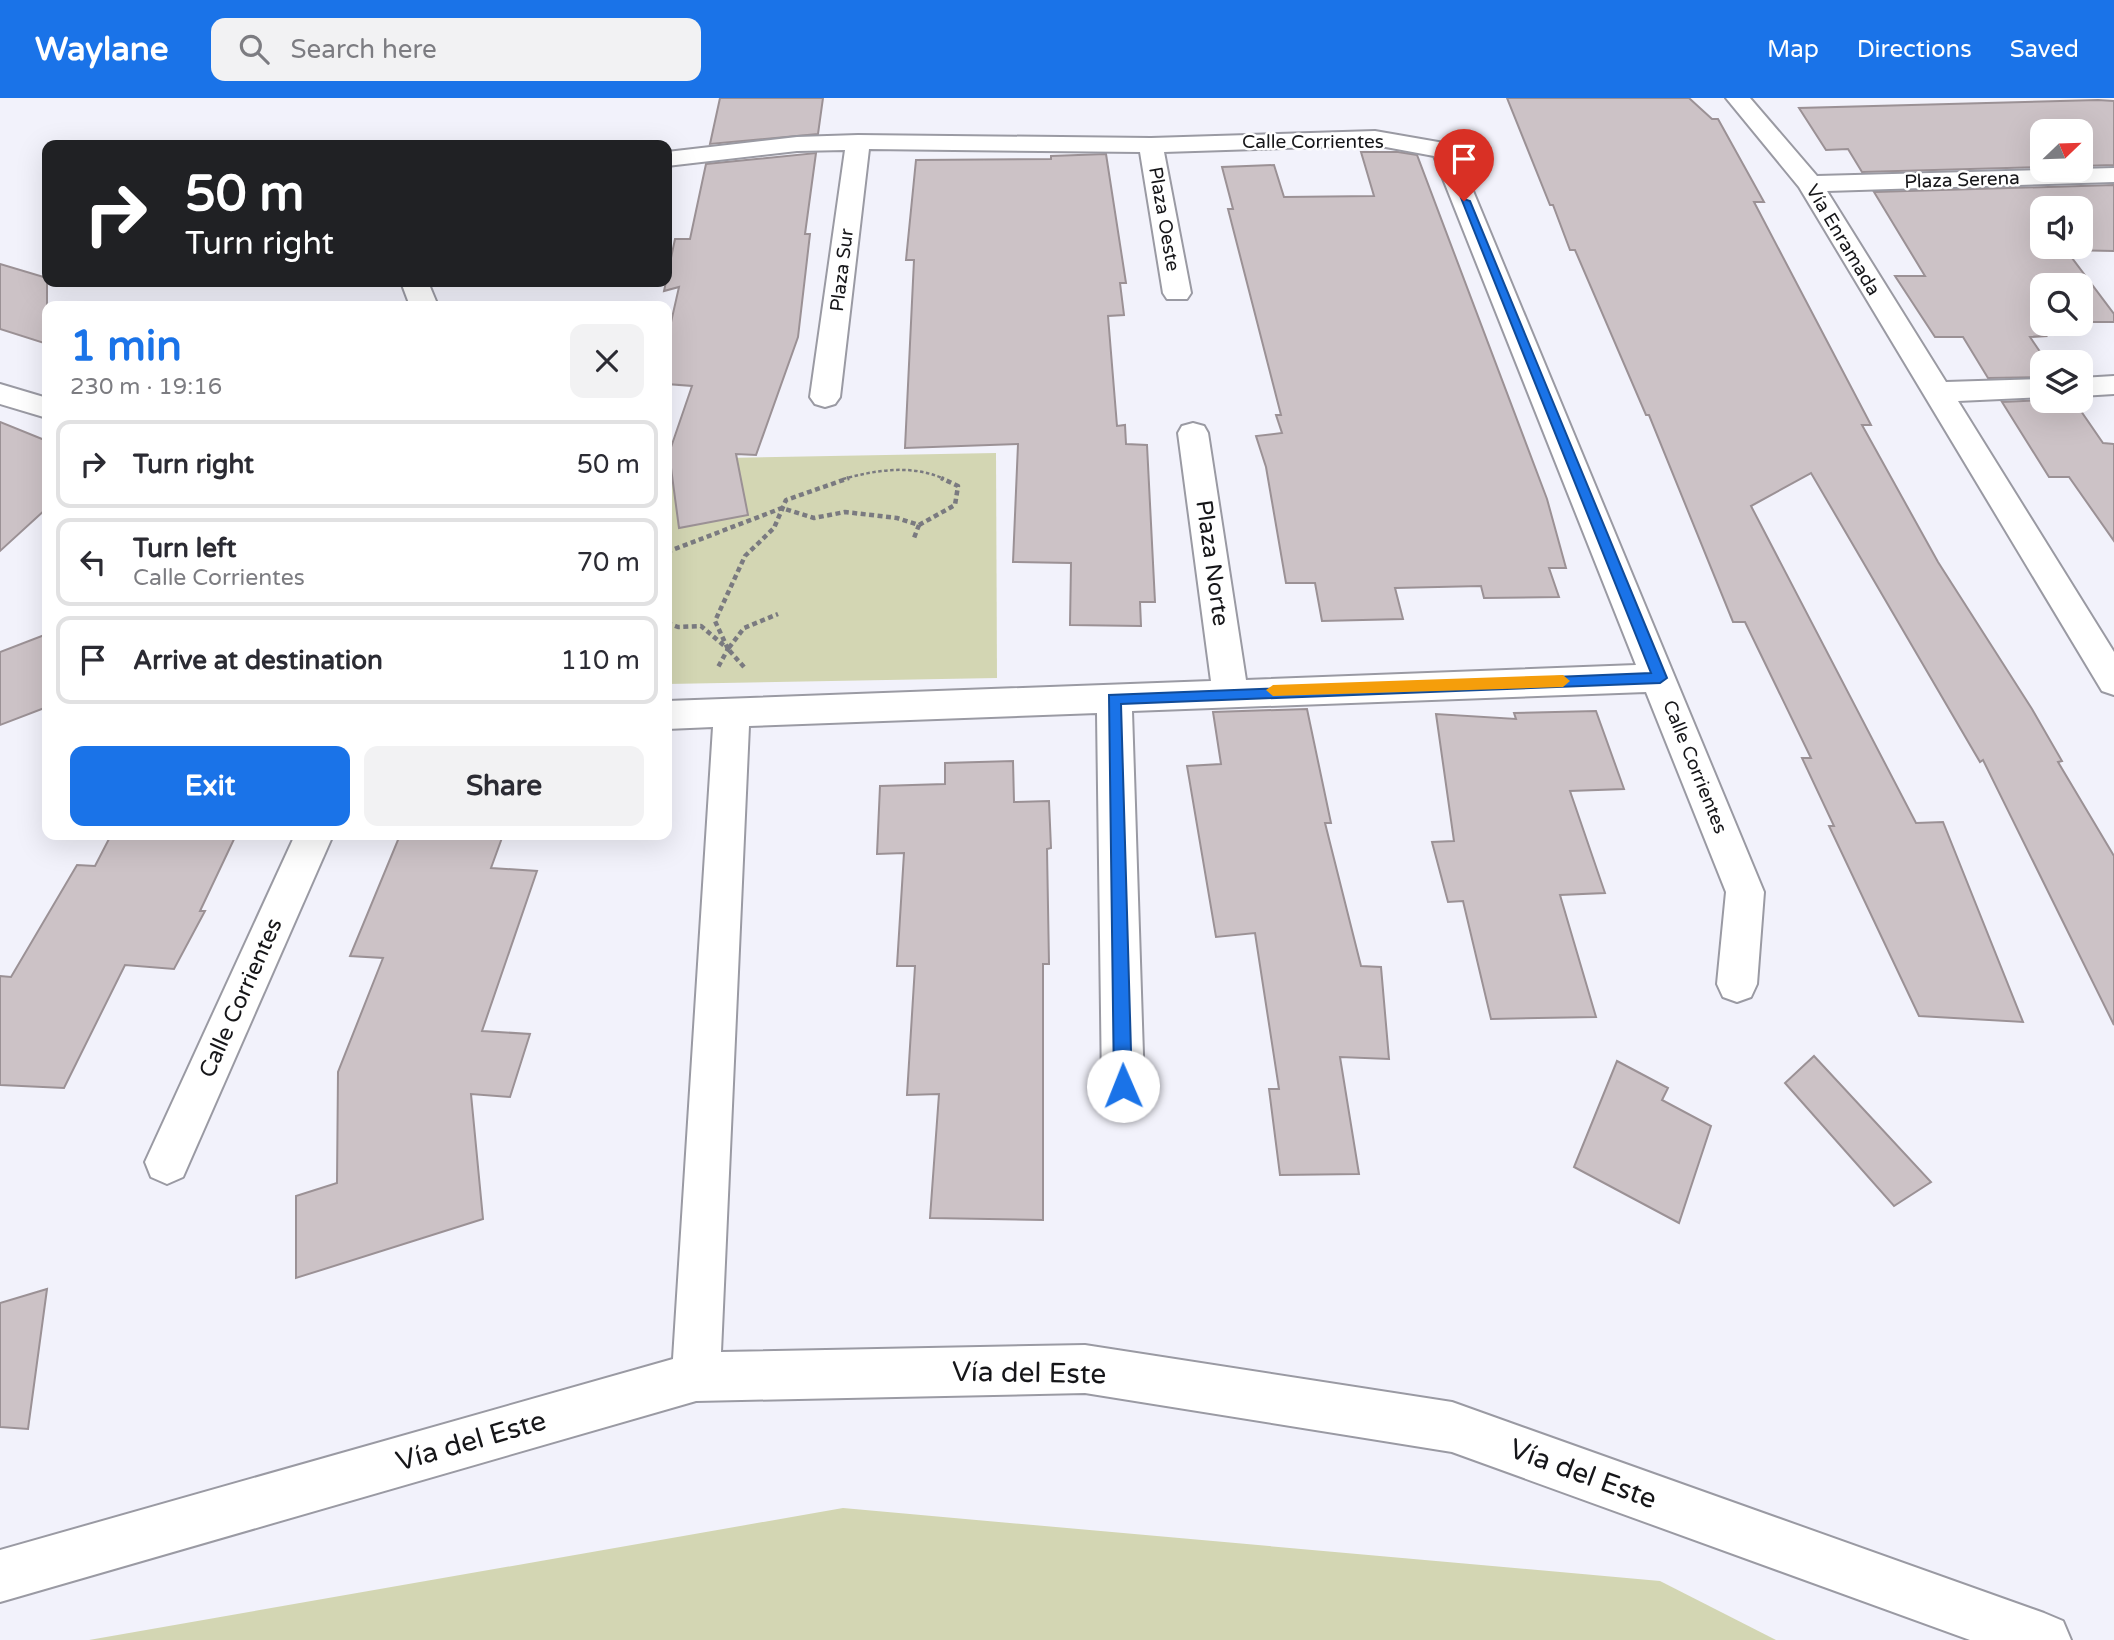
<!DOCTYPE html>
<html lang="en">
<head>
<meta charset="utf-8">
<style>
  :root { --surface:#fff; --page:#f2f2f3; --text:#2b2b33; --muted:#7c7c81; --line:#e1e1e2; --accent:#1a73e8 }
  body { margin:0; font-family:"Varela Round",sans-serif; background:var(--page); color:var(--text); height:100vh; display:flex; flex-direction:column; font-size:26px; white-space:nowrap }
  * { box-sizing:border-box; margin:0 }
  p { font-size:23px; color:var(--muted) }
  .icon { flex:none; width:38px; height:38px; fill:none; stroke:currentColor; stroke-width:2; stroke-linecap:round; stroke-linejoin:round }
  .map { position:relative; flex:1; overflow:hidden }
  .drawer { position:absolute; left:42px; top:203px; width:630px; height:539px; display:flex; flex-direction:column; background:var(--surface); border-radius:14px; box-shadow:0 7px 28px #0002 }
  .drawer>* { flex:none }
  .banner { position:absolute; left:42px; top:42px; width:630px; height:147px; border-radius:14px; box-shadow:0 7px 28px #0002; background:#202124; color:#fff; overflow:hidden }
  .needle { width:46px; rotate:67deg }
  .tools { position:absolute; left:2030px; top:21px; display:grid; gap:14px }
  .tools a { display:grid; place-items:center; width:63px; height:63px; border-radius:14px; background:var(--surface); box-shadow:0 7px 28px #0002; font-size:35px }
  .pin { position:absolute; display:grid; place-items:center; width:60px; height:60px; color:#fff; margin:-72px -30px; border-radius:50% 50% 50% 0; rotate:-45deg; box-shadow:0 0 7px #0007 }
  .pin .icon { rotate:45deg }
  .me { position:absolute; width:77px; margin:-38px; rotate:359deg; stroke-linejoin:round; filter:drop-shadow(0 0 5px #0008) }
  .turn { display:flex; align-items:center; gap:24px; height:147px; padding:0 28px; font-size:32px }
  .turn .icon { width:91px; height:91px; stroke-width:2.5 }
  .turn b { display:block; font-size:49px; line-height:60px }
  .round { display:grid; place-items:center; flex:none; width:74px; height:74px; border-radius:14px; background:var(--page) }
  .head { display:flex; align-items:center; justify-content:space-between; height:119px; padding:0 28px }
  h1 { font-size:42px; font-weight:700; line-height:52px; color:var(--accent) }
  .primary-button { display:flex; gap:14px; margin-top:auto; padding:14px 28px }
  .primary-button a { flex:1; height:80px; border-radius:14px; background:var(--accent); color:#fff; font-size:28px; font-weight:700; line-height:80px; text-align:center }
  .primary-button a+a { background:var(--page); color:var(--text) }
  ul { padding:0; list-style:none }
  li { display:flex; align-items:center; gap:21px; height:88px; margin:0 14px 10px; padding:0 14px; border:4px solid var(--line); border-radius:14px }
  li div { flex:1 }
  li b { display:block; font-size:26px }
  li em { font-style:normal }
  header { display:flex; align-items:center; gap:42px; box-sizing:border-box; height:98px; padding:0 35px; background:var(--accent); color:#fff }
  header strong { font-size:33px }
  nav { display:flex; gap:38px; margin-inline-start:auto; font-size:24px }
  .search { width:490px; height:63px; background:var(--page); display:flex; align-items:center; gap:18px; box-sizing:border-box; padding:0 24px; border-radius:14px; color:var(--muted); font-size:26px }
  .map>svg:first-child { display:block }
  .green { fill:#d3d6b3 }
  .building { fill:#ccc2c6; stroke:#9b9195; stroke-width:2; fill-rule:evenodd }
  .lines { fill:none; stroke-linecap:round; stroke-linejoin:round }
  .minor-casing { stroke:#9a9aa3; stroke-width:4 }
  .path-far1 { stroke:#7a7a80; stroke-width:2.5; stroke-dasharray:3.5 2.5; stroke-linecap:butt }
  .path { stroke:#7a7a80; stroke-width:4.5; stroke-dasharray:5 3.5; stroke-linecap:butt }
  .minor { fill:#fff; fill-rule:evenodd }
  .route { fill:#1a73e8; stroke:#114b97; stroke-width:2 }
  .slow { fill:#f59e0b }
  .labels { text-anchor:middle; dominant-baseline:central; stroke-width:5; stroke-linejoin:round; paint-order:stroke }
  .far-street-label { font-size:19px; fill:#161619; stroke:#fff }
  .street-label { font-size:23px; fill:#161619; stroke:#fff }
  .near-street-label { font-size:28px; fill:#161619; stroke:#fff }
</style>
</head>
<body>
<header>
<strong>Waylane</strong>
<div class="search"><svg class="icon" aria-label="search" viewBox="0 0 24 24"><circle cx="10" cy="10" r="6"/><path d="M15 15l6 6"/></svg>Search here</div>
<nav><a>Map</a><a>Directions</a><a>Saved</a></nav>
</header>
<div class="map">
<svg width="2114" height="1542" viewBox="0 0 2114 1542">
  <rect width="100%" height="100%" fill="#f2f2fb"/>
  <g class="green">
    <polygon points="996,355 997,580 667,586 667,361"/>
    <polygon points="843,1410 1660,1483 1776,1542 89,1542"/>
  </g>
  <g class="building">
    <polygon points="720,0 823,0 818,36 710,46"/>
    <polygon points="1507,0 1689,0 1712,21 1718,21 1764,104 1754,104 1871,327 1862,327 1938,464 2032,611 2062,663 2058,664 2114,758 2114,927 1983,662 1980,664 1811,375 1751,408 1916,725 1943,724 2023,924 1919,918 1829,728 1834,728 1802,660 1811,660 1745,524 1733,524 1649,317 1646,317 1575,152 1570,152 1553,107 1550,107"/>
    <polygon points="2098,2 2114,3 2114,67 2081,68 2081,33 2042,33 2042,69 1862,74 1848,51 1826,52 1799,10"/>
    <polygon points="1361,54 1398,54 1417,57 1547,401 1566,470 1549,470 1559,499 1484,500 1481,488 1395,490 1403,521 1322,523 1315,485 1286,485 1266,369 1256,338 1282,335 1276,317 1281,317 1228,111 1233,111 1222,69 1274,67 1284,99 1374,98"/>
    <polygon points="816,55 805,136 810,136 798,239 756,357 736,356 748,417 679,430 669,355 692,288 667,286 667,242 679,189 664,193 675,141 690,141 706,66"/>
    <polygon points="1106,56 1126,185 1120,185 1124,217 1108,218 1117,328 1125,327 1126,346 1147,347 1155,504 1140,504 1141,528 1070,527 1071,465 1013,464 1018,346 905,350 914,162 906,162 916,62 1051,61 1051,58"/>
    <path d="M2114,87V153L2066,152L2114,216V224H2081V187H2042V225H2036L2046,238L2030,239L2047,264H2042V279L1988,280L1963,239H1935L1895,178H1925L1874,94ZM2042,110H2081V149H2042Z"/>
    <polygon points="0,166 47,180 47,246 0,231"/>
    <polygon points="2042,302 2074,303 2103,345 2114,346 2114,443 2069,379 2049,379 2002,304"/>
    <polygon points="0,324 47,343 47,410 0,453"/>
    <polygon points="47,536 47,609 0,627 0,554"/>
    <polygon points="1307,611 1331,725 1325,725 1361,868 1381,869 1389,961 1340,959 1359,1076 1280,1077 1269,991 1279,991 1255,835 1216,839 1187,668 1221,666 1213,614"/>
    <polygon points="1596,613 1624,691 1570,693 1605,795 1560,797 1596,919 1491,921 1463,803 1448,804 1432,744 1454,743 1436,616 1516,621 1514,615"/>
    <polygon points="1013,663 1014,704 1049,703 1051,750 1047,751 1049,866 1043,866 1043,1122 930,1120 939,996 907,997 915,868 897,868 904,755 877,756 880,688 945,686 945,665"/>
    <polygon points="111,737 236,737 200,813 205,813 174,871 125,867 64,990 0,987 0,878 11,879 77,767 95,768"/>
    <polygon points="400,737 503,737 491,770 537,773 482,933 530,936 510,999 471,996 483,1121 296,1180 296,1098 337,1085 338,974 383,860 350,858"/>
    <polygon points="1814,958 1931,1084 1894,1108 1785,985"/>
    <polygon points="1617,963 1668,990 1662,1002 1711,1028 1679,1125 1574,1069"/>
    <polygon points="47,1191 28,1331 0,1329 0,1205"/>
  </g>
  <g class="lines">
    <g class="minor-casing">
      <g id="minor">
        <polygon points="1726,0 1750,0 1817,78 2114,70 2114,84 1827,93 1946,284 2042,281 2042,299 1958,303 2114,554 2114,597 2102,593 1799,89"/>
        <polygon points="1375,33 1444,45 1453,47 1456,52 1764,794 1757,886 1751,899 1737,904 1723,899 1717,886 1726,794 1646,594 1132,613 1144,988 1138,1002 1123,1008 1108,1002 1102,988 1097,615 749,628 721,1254 1085,1247 1452,1304 2044,1515 2063,1523 2071,1542 1970,1542 1452,1354 1085,1295 696,1303 0,1504 0,1452 673,1261 713,629 667,631 667,603 1211,583 1178,335 1182,328 1193,325 1204,328 1208,335 1246,582 1636,567 1434,58 1375,47 1164,54 1191,195 1187,201 1167,201 1163,195 1140,54 869,51 840,299 835,306 825,309 815,306 810,299 845,52 797,53 667,68 667,54 797,39 858,37 1151,40"/>
        <polygon points="401,184 428,184 438,208 410,208"/>
        <polygon points="2114,278 2114,296 2081,298 2081,280"/>
        <polygon points="0,286 47,300 47,320 0,306"/>
        <polygon points="295,737 333,737 183,1079 167,1086 151,1079 145,1064"/>
      </g>
    </g>
    <path class="path-far1" d="M843,381C876,372 912,366 944,381"/>
    <g class="path">
      <polyline points="919,427 955,407 958,388 941,380"/>
      <polyline points="667,454 782,410 814,420 845,414 897,420 919,427 914,440"/>
      <polyline points="667,525 678,529 701,528 728,551 717,571"/>
      <polyline points="728,551 715,523 745,458 774,430 786,402 849,380"/>
      <polyline points="744,569 728,551 744,530 778,516"/>
    </g>
    <use href="#minor" class="minor"/>
  </g>
  <polygon class="route" points="1461,100 1470,103 1667,580 1660,585 1121,606 1132,988 1129,994 1123,997 1117,994 1114,988 1109,597 1651,575"/>
  <polygon class="slow" points="1563,577 1570,583 1563,589 1273,598 1266,592 1273,587"/>
  <g class="labels">
    <g class="far-street-label">
      <text x="1313" y="44">Calle Corrientes</text>
      <text transform="translate(1962 82) rotate(-2)">Plaza Serena</text>
      <text transform="translate(1164 121) rotate(80)">Plaza Oeste</text>
      <text transform="translate(1843 142) rotate(59)">Vía Enramada</text>
      <text transform="translate(842 172) rotate(-83)">Plaza Sur</text>
      <text transform="translate(1695 669) rotate(68)">Calle Corrientes</text>
    </g>
    <g class="street-label">
      <text transform="translate(1212 465) rotate(82)">Plaza Norte</text>
      <text transform="translate(241 900) rotate(-66)">Calle Corrientes</text>
    </g>
    <g class="near-street-label">
      <text transform="translate(1029 1275) rotate(1)">Vía del Este</text>
      <text transform="translate(471 1343) rotate(-16)">Vía del Este</text>
      <text transform="translate(1583 1376) rotate(20)">Vía del Este</text>
    </g>
  </g>
</svg>
<div class="tools">
<a><svg class="needle" viewBox="-14 -14 28 28"><path d="M0-13l5 13h-10z" fill="#e53935"/><path d="M0 13l5-13h-10z" fill="#7c7c81"/></svg></a>
<a><svg class="icon" aria-label="sound" viewBox="0 0 24 24"><path d="M4 9h4l5-4v14l-5-4H4zM17 9q2 3 0 6"/></svg></a>
<a><svg class="icon" aria-label="search" viewBox="0 0 24 24"><circle cx="10" cy="10" r="6"/><path d="M15 15l6 6"/></svg></a>
<a><svg class="icon" aria-label="layers" viewBox="0 0 24 24"><path d="M12 4l9 5-9 5-9-5zM3 14l9 5 9-5"/></svg></a>
</div>
<div class="pin" style="left:1464px;top:103px;background:#d93025"><svg class="icon" aria-label="arrive" viewBox="0 0 24 24"><path d="M6 21V4h12l-3 4 3 4H6"/></svg></div>
<svg class="me" style="left:1123px;top:988px" viewBox="-20 -20 40 40"><circle r="19" fill="#fff"/><path d="M0-13L10 11 0 6-10 11z" fill="#1a73e8"/></svg>
<div class="banner">
<div class="turn"><svg class="icon" aria-label="right" viewBox="0 0 24 24"><path d="M7 20v-9h11M14 6l5 5-5 5"/></svg><div><b>50 m</b>Turn right</div></div>
</div>
<section class="drawer">
<div class="head"><div><h1>1 min</h1><p>230 m · 19:16</p></div><a class="round"><svg class="icon" aria-label="close" viewBox="0 0 24 24"><path d="M6 6l12 12M18 6L6 18"/></svg></a></div>
<ul>
<li><svg class="icon" aria-label="right" viewBox="0 0 24 24"><path d="M7 20v-9h11M14 6l5 5-5 5"/></svg><div><b>Turn right</b></div><em>50 m</em></li>
<li><svg class="icon" aria-label="left" viewBox="0 0 24 24"><path d="M17 20v-9H6M10 6l-5 5 5 5"/></svg><div><b>Turn left</b><p>Calle Corrientes</p></div><em>70 m</em></li>
<li><svg class="icon" aria-label="arrive" viewBox="0 0 24 24"><path d="M6 21V4h12l-3 4 3 4H6"/></svg><div><b>Arrive at destination</b></div><em>110 m</em></li>
</ul>
<div class="primary-button"><a>Exit</a><a>Share</a></div>
</section>
</div>
</body>
</html>
